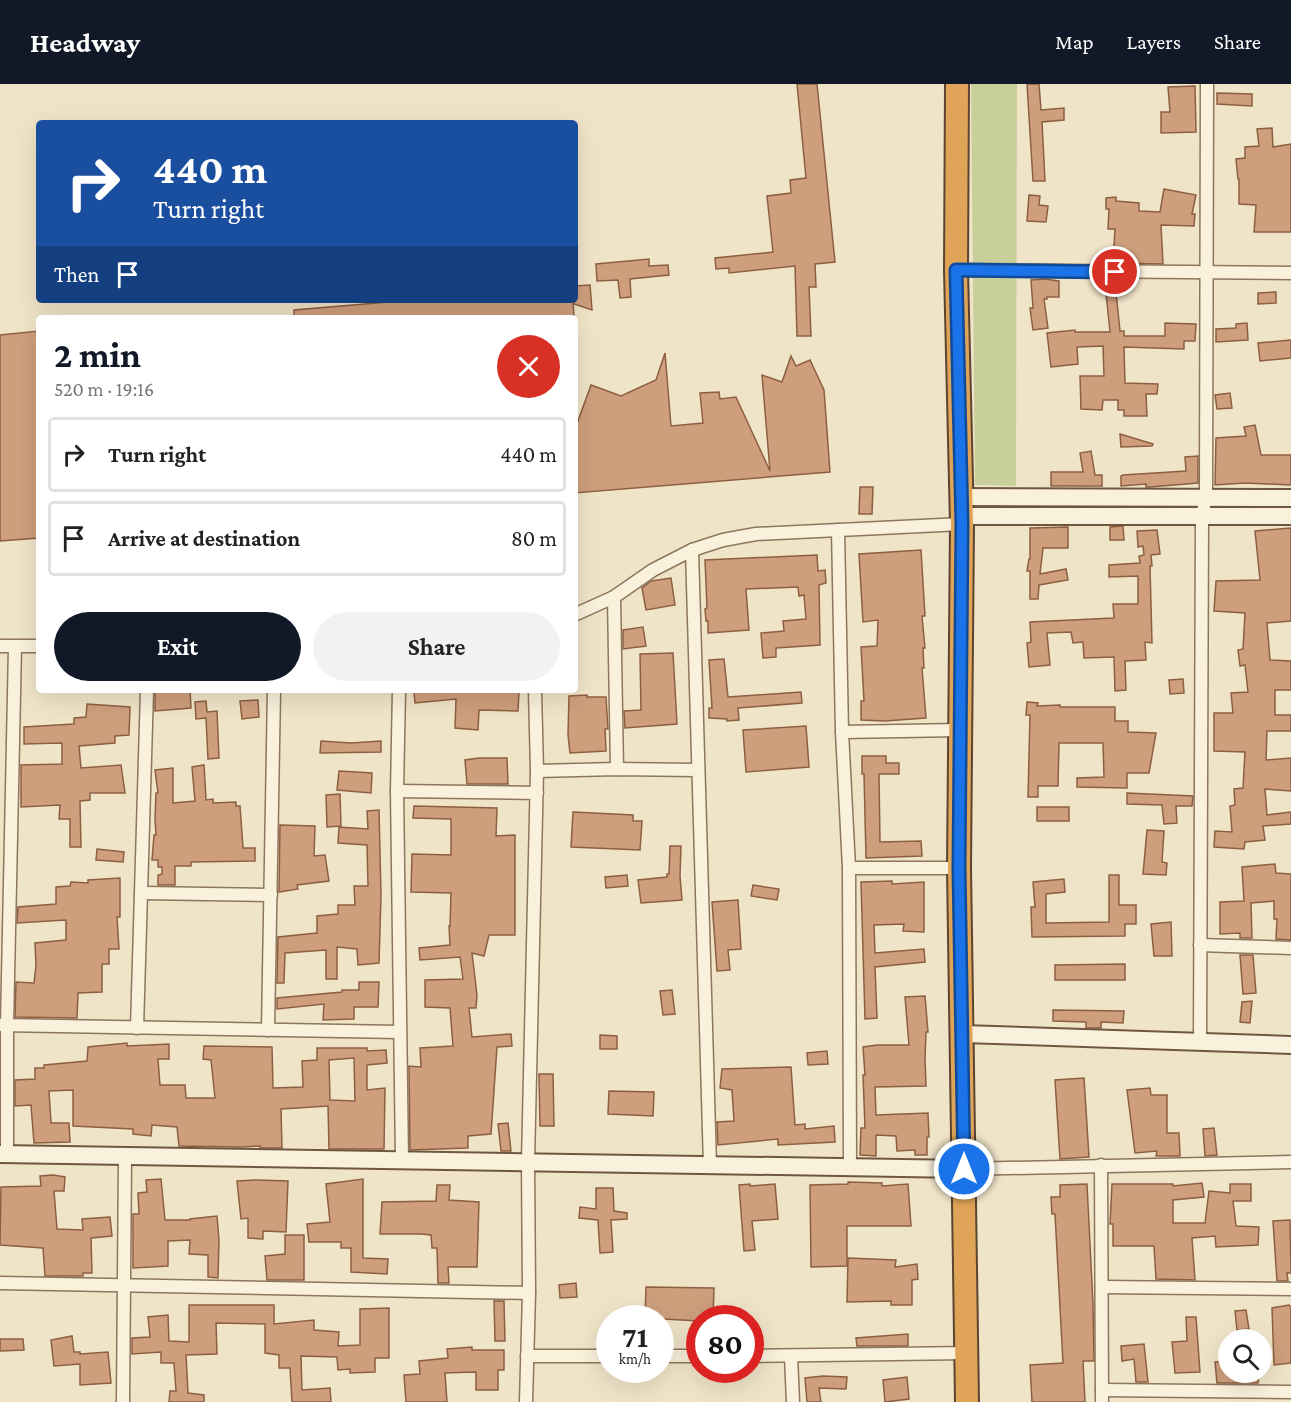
<!DOCTYPE html>
<html lang="en">
<head>
<meta charset="utf-8">
<style>
  :root { --surface:#fff; --page:#f2f2f2; --text:#222; --muted:#767676; --line:#e0e0e0; --accent:#111827 }
  body { margin:0; font-family:"Crimson Pro",serif; background:var(--page); color:var(--text); height:100vh; display:flex; flex-direction:column; font-size:22px; white-space:nowrap }
  * { box-sizing:border-box; margin:0 }
  p { font-size:20px; color:var(--muted) }
  .icon { flex:none; width:33px; height:33px; fill:none; stroke:currentColor; stroke-width:2; stroke-linecap:round; stroke-linejoin:round }
  .map { position:relative; flex:1; overflow:hidden }
  .side { position:absolute; left:36px; top:231px; width:542px; height:378px; display:flex; flex-direction:column; background:var(--surface); border-radius:6px; box-shadow:0 6px 24px #0002 }
  .side>* { flex:none }
  .guide { position:absolute; left:36px; top:36px; width:542px; height:183px; border-radius:6px; box-shadow:0 6px 24px #0002; background:#1a4fa0; color:#fff; overflow:hidden }
  .controls { position:absolute; left:1218px; top:1245px; display:grid; gap:12px }
  .controls a { display:grid; place-items:center; width:54px; height:54px; border-radius:50%; background:var(--surface); box-shadow:0 6px 24px #0002; font-size:30px }
  .speed { position:absolute; left:596px; top:1221px; display:flex; gap:12px; font-size:30px; font-weight:700; text-align:center }
  .speed>* { display:grid; place-content:center; width:78px; height:78px; border-radius:50%; background:var(--surface); box-shadow:0 6px 24px #0002; line-height:1 }
  .speed small { font-size:15px; font-weight:400 }
  .speed .limit { border:9px solid #d22; background:#fff; color:#111 }
  .pin { position:absolute; display:grid; place-items:center; width:51px; height:51px; color:#fff; margin:-26px; border:3px solid #fff; border-radius:50%; box-shadow:0 2px 6px #0007 }
  .me { position:absolute; width:66px; margin:-33px; rotate:0deg; stroke-linejoin:round; filter:drop-shadow(0 0 4px #0008) }
  .turn { display:flex; align-items:center; gap:21px; height:126px; padding:0 18px; font-size:27px }
  .turn .icon { width:78px; height:78px; stroke-width:2.5 }
  .turn b { display:block; font-size:42px; line-height:51px }
  .then { display:flex; align-items:center; height:57px; padding:0 18px; background:#0003; gap:12px; font-size:22px }
  .round { display:grid; place-items:center; flex:none; width:63px; height:63px; border-radius:32px; background:var(--page) }
  .headline { display:flex; align-items:center; justify-content:space-between; height:102px; padding:0 18px }
  h1 { font-size:36px; font-weight:700; line-height:45px; color:var(--accent) }
  .action { display:flex; gap:12px; margin-top:auto; padding:12px 18px }
  .action a { flex:1; height:69px; border-radius:36px; background:var(--accent); color:#fff; font-size:24px; font-weight:700; line-height:69px; text-align:center }
  .action a+a { background:var(--page); color:var(--text) }
  ul { padding:0; list-style:none }
  li { display:flex; align-items:center; gap:18px; height:75px; margin:0 12px 9px; padding:0 6px; border:3px solid var(--line); border-radius:6px }
  li div { flex:1 }
  li b { display:block; font-size:22px }
  li em { font-style:normal }
  header { display:flex; align-items:center; gap:36px; box-sizing:border-box; height:84px; padding:0 30px; background:var(--accent); color:#fff }
  header strong { font-size:28px }
  nav { display:flex; gap:33px; margin-inline-start:auto; font-size:21px }
  .map>svg:first-child { display:block }
  .green { fill:#c9cf9b }
  .building { fill:#cf9f7d; stroke:#8d5f41; stroke-width:1.5; fill-rule:evenodd }
  .lines { fill:none; stroke-linecap:round; stroke-linejoin:round }
  .street-casing { stroke:#8d765c; stroke-width:15 }
  .secondary-casing { stroke:#6f573f; stroke-width:20 }
  .highway-casing { stroke:#5b4430; stroke-width:26 }
  .street { stroke:#faf1dc; stroke-width:12 }
  .secondary { stroke:#faf1dc; stroke-width:16 }
  .highway { stroke:#e0a458; stroke-width:22 }
  .route-casing { stroke:#114b97; stroke-width:15 }
  .route { stroke:#1a73e8; stroke-width:10 }
</style>
</head>
<body>
<header>
<strong>Headway</strong>
<nav><a>Map</a><a>Layers</a><a>Share</a></nav>
</header>
<div class="map">
<svg width="1291" height="1318" viewBox="0 0 1291 1318">
  <rect width="100%" height="100%" fill="#f0e4c8"/>
  <polygon class="green" points="971,0 1017,0 1016,402 975,401"/>
  <g class="building">
    <polygon points="797,0 817,0 835,178 815,180 816,203 809,203 811,252 797,252 795,182 729,189 729,184 716,185 715,174 773,168 767,112 791,109 790,96 806,94"/>
    <polygon points="1027,0 1039,0 1041,26 1064,24 1064,36 1042,38 1045,97 1033,97"/>
    <polygon points="1195,2 1196,48 1161,49 1161,28 1170,28 1168,3"/>
    <polygon points="1217,9 1252,10 1252,22 1217,20"/>
    <polygon points="1272,44 1273,63 1291,60 1291,148 1254,148 1256,121 1239,120 1239,95 1238,95 1236,75 1245,74 1245,63 1259,62 1257,45"/>
    <polygon points="1164,105 1196,111 1192,130 1195,130 1194,142 1161,141 1163,180 1113,179 1115,145 1108,145 1109,125 1106,125 1106,114 1116,113 1116,117 1139,119 1139,127 1160,128"/>
    <polygon points="1029,111 1040,112 1039,121 1048,122 1046,138 1027,137"/>
    <polygon points="649,175 649,182 668,181 669,191 630,195 631,213 620,214 618,196 597,197 596,180"/>
    <polygon points="1045,195 1059,197 1059,213 1047,213 1047,215 1044,215 1048,244 1033,246 1030,224 1033,224 1031,196"/>
    <polygon points="590,201 592,226 574,220 574,202"/>
    <polygon points="1116,208 1120,247 1124,247 1124,252 1165,252 1165,239 1196,240 1195,257 1184,257 1184,265 1124,263 1125,299 1158,300 1157,310 1146,310 1147,332 1124,332 1124,326 1118,326 1118,316 1103,316 1102,326 1081,325 1080,292 1104,292 1103,262 1077,263 1078,280 1051,283 1047,249 1075,246 1075,248 1110,248 1106,209"/>
    <polygon points="1276,208 1276,219 1258,220 1258,209"/>
    <polygon points="412,216 573,216 574,234 294,234 294,226"/>
    <polygon points="1247,239 1248,256 1216,258 1216,245 1236,244 1236,240"/>
    <polygon points="39,247 39,454 0,457 0,251"/>
    <polygon points="1291,256 1291,274 1260,277 1258,259"/>
    <polygon points="665,269 671,342 703,339 700,309 719,308 720,315 736,313 770,387 762,291 782,298 791,272 796,282 810,276 824,306 830,388 574,409 574,348 591,301 621,312 656,296"/>
    <polygon points="1230,309 1232,324 1217,325 1215,311"/>
    <polygon points="1255,341 1261,371 1291,371 1291,401 1245,399 1215,401 1216,354 1246,352 1244,343"/>
    <polygon points="1120,350 1153,360 1152,362 1121,363"/>
    <polygon points="1091,367 1095,391 1102,391 1102,402 1051,402 1051,388 1083,388 1080,369"/>
    <polygon points="1198,372 1198,399 1150,403 1146,403 1146,400 1121,402 1121,392 1123,391 1186,387 1185,373"/>
    <polygon points="860,403 873,403 872,430 859,430"/>
    <polygon points="1123,442 1124,456 1110,456 1110,443"/>
    <polygon points="1068,443 1068,464 1043,464 1040,490 1066,485 1068,496 1039,501 1038,515 1030,515 1030,487 1027,487 1029,475 1030,475 1030,444"/>
    <polygon points="1291,444 1291,537 1267,539 1270,576 1291,577 1291,606 1275,606 1275,631 1291,631 1291,647 1267,647 1266,676 1291,674 1291,707 1265,705 1267,731 1291,728 1291,740 1263,742 1265,756 1245,758 1244,765 1214,763 1215,747 1232,748 1230,722 1235,721 1234,705 1243,704 1245,668 1214,667 1214,629 1233,629 1231,609 1248,608 1245,581 1240,582 1238,566 1243,565 1245,529 1214,527 1216,497 1260,496 1255,447"/>
    <polygon points="1157,446 1160,470 1151,471 1152,482 1150,482 1152,559 1145,558 1146,576 1125,577 1126,606 1115,607 1114,573 1084,574 1083,558 1073,559 1071,548 1047,549 1050,581 1029,583 1027,559 1031,558 1030,538 1114,534 1113,520 1138,520 1138,492 1109,493 1109,481 1140,479 1139,472 1144,471 1143,462 1138,463 1137,447"/>
    <polygon points="921,466 925,532 922,532 925,564 923,564 924,584 922,584 926,634 885,637 861,636 861,617 864,617 861,563 877,562 878,536 863,538 859,470"/>
    <polygon points="817,471 818,487 825,486 826,499 819,501 820,561 776,564 776,573 763,574 761,549 784,547 783,537 806,535 804,511 799,512 798,503 746,505 749,546 708,549 708,537 706,537 705,525 707,524 705,476"/>
    <polygon points="671,494 675,521 646,526 642,504 651,497"/>
    <polygon points="643,543 646,562 623,565 623,546"/>
    <polygon points="673,569 677,640 625,644 624,627 641,626 640,570"/>
    <polygon points="724,575 728,613 801,608 802,619 738,624 739,636 727,637 727,635 709,634 709,624 712,624 709,576"/>
    <polygon points="1183,595 1184,609 1170,610 1169,596"/>
    <polygon points="190,606 191,624 155,627 155,608"/>
    <polygon points="432,606 519,608 518,627 479,626 478,646 455,644 456,615 415,619 414,608"/>
    <polygon points="587,611 587,613 606,613 608,645 605,645 606,667 570,669 568,651 569,612"/>
    <polygon points="258,616 259,633 242,635 240,617"/>
    <polygon points="206,617 207,628 217,627 219,674 208,675 206,634 196,635 195,618"/>
    <polygon points="1027,618 1038,619 1037,622 1060,621 1060,623 1115,623 1115,637 1128,637 1128,648 1156,649 1149,689 1127,689 1127,704 1077,703 1077,694 1104,693 1103,659 1059,659 1058,702 1038,702 1038,713 1028,713 1030,631 1026,631"/>
    <polygon points="87,620 130,623 129,651 115,652 115,659 79,662 81,684 121,681 125,709 90,709 90,716 80,717 81,763 70,763 70,735 59,735 60,721 21,723 21,681 62,680 62,659 24,660 24,643 74,640 74,634 86,633"/>
    <polygon points="806,642 809,683 746,688 743,646"/>
    <polygon points="321,657 351,659 381,657 381,668 320,669"/>
    <polygon points="862,672 886,672 886,679 899,679 899,690 879,690 880,758 921,757 922,772 866,774 864,690 862,690"/>
    <polygon points="479,674 507,674 508,700 467,700 465,676"/>
    <polygon points="204,681 206,716 213,715 213,719 236,718 236,722 240,722 243,764 255,764 255,777 191,778 191,782 175,782 175,801 158,801 158,791 162,790 162,783 158,783 158,776 152,776 154,751 156,751 155,735 156,709 158,709 155,686 173,684 173,719 195,717 192,683"/>
    <polygon points="339,687 372,689 371,709 337,706"/>
    <polygon points="1127,709 1193,712 1192,722 1176,722 1177,739 1164,740 1162,721 1127,720"/>
    <polygon points="340,710 341,742 327,743 326,711"/>
    <polygon points="414,722 497,724 496,752 515,751 515,851 489,851 484,872 472,869 477,911 476,924 469,924 472,953 511,950 512,962 497,963 491,1050 468,1052 468,1064 410,1066 409,982 421,983 420,964 453,962 450,924 425,923 425,896 463,895 460,873 420,876 419,864 450,861 449,842 450,842 451,809 411,808 412,770 451,771 451,735 413,734"/>
    <rect x="1037" y="723" width="32" height="14"/>
    <polygon points="379,726 381,811 379,879 358,881 357,865 337,863 337,895 326,895 326,866 285,869 284,899 277,899 278,853 317,849 317,832 338,830 338,821 355,821 354,802 368,802 367,761 338,759 339,743 368,745 367,727"/>
    <polygon points="573,728 633,731 633,737 642,737 640,766 571,763"/>
    <polygon points="280,741 315,742 314,772 325,771 329,797 297,801 298,805 279,808"/>
    <polygon points="1147,746 1164,747 1162,778 1167,779 1166,791 1143,790"/>
    <polygon points="670,762 681,762 680,792 682,816 641,819 638,796 667,793 667,790 669,790"/>
    <polygon points="97,765 124,768 123,778 96,776"/>
    <polygon points="1275,780 1276,789 1291,790 1291,856 1276,855 1277,835 1274,835 1274,817 1251,819 1252,854 1240,854 1240,849 1220,850 1220,818 1244,817 1242,783"/>
    <polygon points="627,791 628,802 606,804 605,793"/>
    <polygon points="1109,791 1119,791 1119,821 1136,821 1136,840 1125,840 1125,852 1032,853 1031,823 1035,823 1033,798 1064,795 1065,808 1046,810 1046,839 1109,838"/>
    <polygon points="120,794 120,833 117,833 119,865 109,865 109,880 102,880 102,908 78,909 77,934 15,933 16,898 34,899 36,881 35,859 66,856 66,836 17,839 18,823 56,820 56,803 70,802 71,798 88,799 88,796"/>
    <polygon points="892,797 892,800 924,798 924,848 903,847 904,840 874,841 875,869 924,865 925,878 875,883 877,934 865,935 861,798"/>
    <polygon points="753,801 779,805 777,816 751,812"/>
    <polygon points="738,816 741,865 728,866 730,886 717,887 712,818"/>
    <polygon points="1171,838 1172,872 1154,872 1151,840"/>
    <polygon points="1240,871 1253,871 1256,909 1243,910"/>
    <polygon points="1125,880 1125,896 1055,896 1055,881"/>
    <polygon points="359,898 379,898 378,923 354,923 354,935 323,936 324,920 277,925 277,914 342,908 342,906 359,906"/>
    <polygon points="672,906 675,930 663,931 660,907"/>
    <polygon points="925,912 928,948 926,948 925,975 926,1002 875,1003 876,1031 928,1029 929,1053 927,1053 927,1071 915,1071 915,1066 897,1067 896,1052 876,1051 876,1072 860,1071 861,1044 865,1044 863,991 865,991 863,963 877,961 909,961 905,913"/>
    <polygon points="1252,917 1250,939 1240,938 1242,918"/>
    <polygon points="1053,926 1124,927 1123,939 1101,938 1101,944 1086,944 1086,938 1053,937"/>
    <polygon points="600,951 617,952 617,965 600,965"/>
    <path d="M127,959V962L169,960V975H158L160,1001H185L186,1014H215L211,976L203,975L204,962L272,963L273,1004L303,1003L302,977L317,976V964H367V967L386,966L387,979L367,981V1006L385,1004L384,1065H329L328,1022L281,1025L282,1064H260V1062L241,1063L179,1062L177,1043L152,1041L151,1052L133,1050V1045L73,1042V1006L49,1007L51,1039H69L70,1058L34,1059L31,1021L15,1022V996L35,995V984H44V981L87,977L88,963ZM354,974L355,1017L330,1016L329,976Z"/>
    <polygon points="827,967 828,980 808,981 807,969"/>
    <polygon points="791,983 795,1041 805,1040 805,1045 834,1042 835,1058 778,1061 778,1055 718,1061 717,1038 734,1037 732,1006 720,1004 722,985"/>
    <polygon points="539,990 553,990 554,1042 540,1042"/>
    <polygon points="1084,994 1089,1073 1060,1075 1055,996"/>
    <polygon points="1150,1004 1151,1011 1167,1011 1167,1049 1179,1049 1180,1072 1156,1072 1157,1067 1135,1069 1127,1006"/>
    <polygon points="609,1007 654,1008 653,1032 608,1030"/>
    <polygon points="508,1039 511,1067 501,1067 498,1040"/>
    <polygon points="1214,1044 1217,1071 1205,1072 1203,1045"/>
    <polygon points="53,1091 65,1093 64,1107 54,1107 57,1145 83,1146 82,1135 110,1133 112,1152 91,1154 92,1189 83,1189 83,1192 45,1192 43,1164 0,1161 1,1103 41,1102 40,1092"/>
    <polygon points="161,1095 165,1136 190,1136 190,1135 217,1132 219,1156 218,1194 208,1193 208,1171 189,1170 190,1156 168,1157 168,1182 133,1184 133,1130 139,1130 138,1109 147,1108 146,1096"/>
    <polygon points="363,1095 363,1174 388,1175 387,1190 351,1188 351,1164 341,1164 341,1158 309,1158 307,1140 330,1138 326,1100"/>
    <polygon points="256,1096 288,1097 286,1148 263,1147 263,1155 248,1154 248,1134 241,1135 237,1097"/>
    <polygon points="848,1098 882,1099 882,1102 908,1100 911,1142 847,1142 847,1182 811,1183 810,1101 848,1100"/>
    <polygon points="1202,1099 1204,1113 1173,1116 1173,1139 1205,1139 1209,1107 1230,1109 1230,1100 1251,1100 1251,1117 1233,1117 1236,1142 1259,1143 1258,1161 1216,1163 1215,1152 1192,1154 1195,1196 1156,1195 1154,1162 1113,1162 1113,1140 1110,1140 1112,1100 1173,1100 1173,1102"/>
    <polygon points="750,1100 750,1102 775,1100 778,1135 752,1137 755,1166 744,1167 739,1101"/>
    <polygon points="1087,1100 1093,1220 1094,1277 1083,1277 1085,1318 1032,1318 1030,1281 1063,1279 1055,1130 1052,1130 1051,1113 1060,1113 1060,1101"/>
    <polygon points="437,1101 450,1101 449,1116 479,1118 477,1183 448,1183 449,1199 438,1199 437,1164 432,1164 431,1151 421,1150 380,1150 382,1118 436,1117"/>
    <polygon points="596,1104 613,1104 614,1127 627,1129 627,1135 611,1136 613,1168 600,1169 598,1136 579,1134 580,1123 596,1125"/>
    <polygon points="1290,1136 1291,1189 1287,1189 1288,1197 1277,1197 1273,1137"/>
    <polygon points="285,1151 304,1151 304,1196 267,1196 265,1172 285,1170"/>
    <polygon points="848,1174 896,1176 895,1183 917,1180 918,1195 912,1196 912,1221 891,1221 891,1217 847,1218"/>
    <polygon points="576,1199 577,1213 560,1214 559,1201"/>
    <polygon points="646,1203 714,1204 713,1234 699,1234 699,1237 645,1234"/>
    <polygon points="494,1217 504,1217 505,1257 495,1257"/>
    <polygon points="189,1221 274,1221 274,1240 314,1236 314,1246 339,1248 338,1262 360,1261 360,1225 389,1224 389,1274 375,1274 375,1288 350,1289 350,1285 338,1286 337,1273 301,1272 302,1306 330,1304 331,1318 292,1318 290,1284 279,1284 279,1271 265,1269 265,1240 216,1239 217,1270 186,1271 188,1309 204,1311 204,1318 169,1318 170,1307 176,1307 174,1279 161,1279 161,1268 132,1270 132,1254 150,1253 148,1233 168,1231 169,1257 189,1258"/>
    <polygon points="1289,1221 1291,1223 1291,1279 1274,1281 1272,1224"/>
    <polygon points="1246,1226 1249,1245 1237,1246 1235,1227"/>
    <polygon points="1186,1233 1196,1233 1200,1288 1175,1289 1172,1258 1187,1257"/>
    <polygon points="908,1250 908,1262 857,1262 856,1254"/>
    <polygon points="72,1252 74,1268 80,1268 80,1270 108,1268 111,1299 80,1301 80,1280 54,1282 51,1256"/>
    <polygon points="0,1255 23,1255 24,1266 0,1267"/>
    <polygon points="1144,1260 1148,1298 1136,1298 1134,1275 1122,1277 1121,1262"/>
    <polygon points="472,1263 472,1266 504,1266 504,1286 498,1286 498,1306 476,1306 476,1288 445,1289 447,1318 406,1318 404,1291 420,1290 419,1277 448,1274 447,1265"/>
    <polygon points="1228,1277 1228,1288 1248,1288 1248,1291 1259,1292 1258,1299 1217,1299 1215,1278"/>
    <polygon points="823,1292 847,1293 846,1305 819,1304 821,1318 807,1318 805,1294"/>
    <polygon points="907,1293 909,1315 885,1318 883,1296"/>
  </g>
  <g class="lines">
    <g class="street-casing">
      <g id="street">
        <polyline points="956,186 1291,189"/>
        <polyline points="838,446 842,648 849,784 850,1083"/>
        <polyline points="692,466 710,1081"/>
        <polyline points="614,513 617,685"/>
        <polyline points="574,531 614,513 653,486 692,466 723,456 756,450 962,440"/>
        <polyline points="0,562 39,562"/>
        <polyline points="399,606 397,707 402,1076"/>
        <polyline points="842,648 959,646"/>
        <polyline points="537,687 617,685 698,686"/>
        <polyline points="397,707 537,709"/>
        <polyline points="849,784 959,784"/>
        <polyline points="142,809 271,811"/>
        <polyline points="1200,861 1291,864"/>
        <polyline points="1,941 399,948"/>
        <polyline points="137,944 147,606"/>
        <polyline points="268,946 274,606"/>
        <polyline points="1200,958 1202,432 1206,413 1207,0"/>
        <polyline points="7,1070 7,941 15,563"/>
        <polyline points="1101,1081 1102,1318"/>
        <polyline points="964,1085 1291,1078"/>
        <polyline points="0,1199 529,1209"/>
        <polyline points="1102,1203 1291,1205"/>
        <polyline points="527,1272 609,1272"/>
        <polyline points="660,1272 699,1272"/>
        <polyline points="750,1272 967,1269"/>
        <polyline points="791,1272 793,1318"/>
        <polyline points="1102,1306 1291,1308"/>
        <polyline points="123,1318 125,1072"/>
        <polyline points="526,1318 529,1209 528,1078 537,687 535,606"/>
      </g>
    </g>
    <g class="secondary-casing">
      <g id="secondary">
        <polyline points="961,413 1291,414"/>
        <polyline points="961,432 1291,432"/>
        <polyline points="963,950 1291,961"/>
        <polyline points="0,1070 964,1085"/>
      </g>
    </g>
    <g class="highway-casing">
      <polyline id="highway" points="957,0 956,186 962,440 959,784 967,1318"/>
    </g>
    <use href="#street" class="street"/>
    <use href="#secondary" class="secondary"/>
    <use href="#highway" class="highway"/>
  </g>
  <g class="lines">
    <g class="route-casing">
      <polyline id="route" points="964,1085 959,784 962,440 956,186 1115,188"/>
    </g>
    <use href="#route" class="route"/>
  </g>
</svg>
<div class="controls">
<a><svg class="icon" aria-label="search" viewBox="0 0 24 24"><circle cx="10" cy="10" r="6"/><path d="M15 15l6 6"/></svg></a>
</div>
<div class="speed"><div>71<small>km/h</small></div><div class="limit">80</div></div>
<div class="pin" style="left:1115px;top:188px;background:#d93025"><svg class="icon" aria-label="arrive" viewBox="0 0 24 24"><path d="M6 21V4h12l-3 4 3 4H6"/></svg></div>
<svg class="me" style="left:964px;top:1085px" viewBox="-20 -20 40 40"><circle r="17" fill="#1a73e8" stroke="#fff" stroke-width="3"/><path d="M0-11L8 9 0 5-8 9z" fill="#fff"/></svg>
<div class="guide">
<div class="turn"><svg class="icon" aria-label="right" viewBox="0 0 24 24"><path d="M7 20v-9h11M14 6l5 5-5 5"/></svg><div><b>440 m</b>Turn right</div></div>
<div class="then">Then<svg class="icon" aria-label="arrive" viewBox="0 0 24 24"><path d="M6 21V4h12l-3 4 3 4H6"/></svg></div>
</div>
<section class="side">
<div class="headline"><div><h1>2 min</h1><p>520 m · 19:16</p></div><a class="round" style="background:#d93025;color:#fff"><svg class="icon" aria-label="close" viewBox="0 0 24 24"><path d="M6 6l12 12M18 6L6 18"/></svg></a></div>
<ul>
<li><svg class="icon" aria-label="right" viewBox="0 0 24 24"><path d="M7 20v-9h11M14 6l5 5-5 5"/></svg><div><b>Turn right</b></div><em>440 m</em></li>
<li><svg class="icon" aria-label="arrive" viewBox="0 0 24 24"><path d="M6 21V4h12l-3 4 3 4H6"/></svg><div><b>Arrive at destination</b></div><em>80 m</em></li>
</ul>
<div class="action"><a>Exit</a><a>Share</a></div>
</section>
</div>
</body>
</html>
